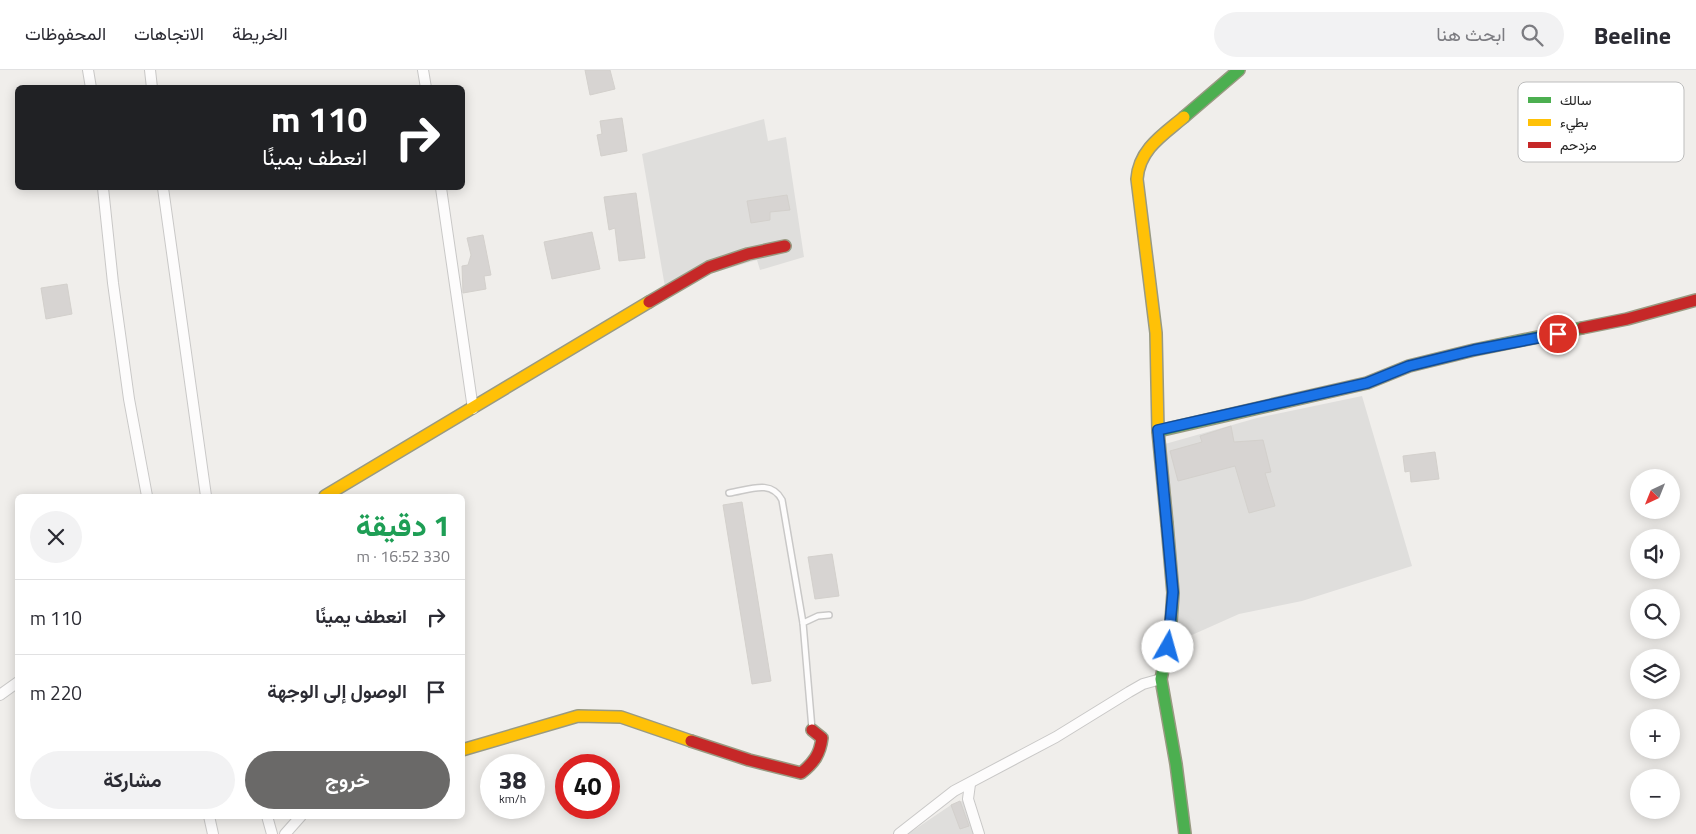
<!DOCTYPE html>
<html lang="ar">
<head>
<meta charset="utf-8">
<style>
  :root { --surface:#fff; --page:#f2f2f3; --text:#2b2b33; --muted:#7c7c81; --line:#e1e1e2; --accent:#6a6968 }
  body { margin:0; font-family:"Titillium Web",Vazirmatn,sans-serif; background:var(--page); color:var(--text); direction:rtl; height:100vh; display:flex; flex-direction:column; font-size:19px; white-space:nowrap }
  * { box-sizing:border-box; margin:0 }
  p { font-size:16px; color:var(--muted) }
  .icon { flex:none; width:28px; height:28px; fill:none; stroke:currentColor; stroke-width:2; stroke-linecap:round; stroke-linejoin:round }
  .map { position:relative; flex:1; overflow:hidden; direction:ltr }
  .side { position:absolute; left:15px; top:424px; width:450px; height:325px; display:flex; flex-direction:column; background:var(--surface); border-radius:8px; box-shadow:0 2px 12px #0003; direction:rtl }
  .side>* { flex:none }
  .top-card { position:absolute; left:15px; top:15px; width:450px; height:105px; border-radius:8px; box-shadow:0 2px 12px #0003; direction:rtl; background:#202124; color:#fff; overflow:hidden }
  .needle { width:32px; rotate:223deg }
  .controls { position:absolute; left:1630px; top:399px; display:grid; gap:10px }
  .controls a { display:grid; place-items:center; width:50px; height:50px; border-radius:50%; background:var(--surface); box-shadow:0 2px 12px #0003; font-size:25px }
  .speed { position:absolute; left:480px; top:684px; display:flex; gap:10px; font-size:25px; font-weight:700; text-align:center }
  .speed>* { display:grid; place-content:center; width:65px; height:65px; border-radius:50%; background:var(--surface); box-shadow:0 2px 12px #0003; line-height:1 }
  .speed small { font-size:12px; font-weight:400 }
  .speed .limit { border:8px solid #d22; background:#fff; color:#111 }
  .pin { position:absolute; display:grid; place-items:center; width:42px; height:42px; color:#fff; margin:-21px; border:2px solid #fff; border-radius:50%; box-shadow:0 1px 5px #0007 }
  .me { position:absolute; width:55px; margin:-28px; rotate:7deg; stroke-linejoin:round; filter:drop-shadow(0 0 4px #0008) }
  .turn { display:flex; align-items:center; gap:18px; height:105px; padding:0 15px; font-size:22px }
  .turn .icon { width:65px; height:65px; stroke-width:2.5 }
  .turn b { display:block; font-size:35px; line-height:42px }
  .round { display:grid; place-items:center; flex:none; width:52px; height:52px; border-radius:26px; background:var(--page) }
  .headline { display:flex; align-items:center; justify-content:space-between; height:85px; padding:0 15px }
  h1 { font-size:30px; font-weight:700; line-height:38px; color:#1e9e55 }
  .cta { display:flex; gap:10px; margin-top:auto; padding:10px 15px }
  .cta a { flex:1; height:58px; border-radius:30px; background:var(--accent); color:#fff; font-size:20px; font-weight:700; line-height:58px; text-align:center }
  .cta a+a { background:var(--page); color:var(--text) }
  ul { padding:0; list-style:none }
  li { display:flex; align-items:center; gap:15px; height:75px; padding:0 15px; border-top:1px solid var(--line) }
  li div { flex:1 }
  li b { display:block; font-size:19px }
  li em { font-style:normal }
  header { display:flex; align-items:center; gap:30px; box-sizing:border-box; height:70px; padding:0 25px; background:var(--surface); border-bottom:1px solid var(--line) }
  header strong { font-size:24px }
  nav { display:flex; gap:28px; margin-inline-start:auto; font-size:18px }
  .search { width:350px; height:45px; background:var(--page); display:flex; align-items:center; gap:12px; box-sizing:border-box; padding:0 18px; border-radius:28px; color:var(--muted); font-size:19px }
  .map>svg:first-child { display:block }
  .residential { fill:#dfdedc }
  .building { fill:#d7d4d2; stroke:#d3d0cc }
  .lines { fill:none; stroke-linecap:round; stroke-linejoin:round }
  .lane-casing { stroke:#c9c8c7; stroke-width:8 }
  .street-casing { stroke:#c9c8c7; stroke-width:12 }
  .fast-casing { stroke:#999a82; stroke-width:14 }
  .slow-casing { stroke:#999a82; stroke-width:14 }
  .jam-casing { stroke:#999a82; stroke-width:14 }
  .lane { stroke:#fdfcfc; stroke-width:5 }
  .street { stroke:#fdfcfc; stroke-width:10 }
  .fast { stroke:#4caf50; stroke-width:11 }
  .slow { stroke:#ffc107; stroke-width:11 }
  .jam { stroke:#c62828; stroke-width:11 }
  .route-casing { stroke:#114b97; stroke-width:12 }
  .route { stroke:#1a73e8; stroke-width:9 }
  .key { fill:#fff; stroke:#bdbdbd; stroke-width:1 }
  .key-label { font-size:14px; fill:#222 }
</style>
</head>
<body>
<header>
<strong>Beeline</strong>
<div class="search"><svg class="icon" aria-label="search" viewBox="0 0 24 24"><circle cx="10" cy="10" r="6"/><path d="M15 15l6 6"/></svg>ابحث هنا</div>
<nav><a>الخريطة</a><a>الاتجاهات</a><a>المحفوظات</a></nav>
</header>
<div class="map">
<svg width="1696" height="764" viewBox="0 0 1696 764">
  <rect width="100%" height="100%" fill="#f0eeeb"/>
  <g class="residential">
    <polygon points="764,49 768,71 786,67 804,187 760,200 757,190 665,217 642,84"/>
    <polygon points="1362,326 1412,496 1302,531 1239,544 1174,573 1165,374 1257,348"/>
    <polygon points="968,729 979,764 908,764 951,735"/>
  </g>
  <g class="building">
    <polygon points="585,0 610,0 615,19 590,25"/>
    <polygon points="622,48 627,81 601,86 597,65 602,64 600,51"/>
    <polygon points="636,123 645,188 619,191 615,158 609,160 604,127"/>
    <polygon points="787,125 790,140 770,142 770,150 751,153 747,131"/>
    <polygon points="592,162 600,199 552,209 544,172"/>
    <polygon points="483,165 491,205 484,206 486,219 463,223 462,196 468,195 471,185 467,168"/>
    <polygon points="67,214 72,244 46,249 41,218"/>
    <polygon points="1231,356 1234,372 1263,370 1271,402 1265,403 1275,436 1249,443 1235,396 1178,411 1170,381 1202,372 1200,366"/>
    <polygon points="1435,382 1439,409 1411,412 1410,401 1405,402 1403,386"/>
    <polygon points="742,432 771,611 752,614 723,435"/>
    <polygon points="832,484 839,526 815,529 808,487"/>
    <polygon points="960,731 969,756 960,759 951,735"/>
  </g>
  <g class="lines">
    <g class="lane-casing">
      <g id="lane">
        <path d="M729,423C749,420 771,409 782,430L803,553"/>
        <polyline points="812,659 803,553 818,546 829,545"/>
      </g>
    </g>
    <g class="street-casing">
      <g id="street">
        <polyline points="88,0 91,18"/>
        <polyline points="150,0 152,18"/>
        <polyline points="423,0 426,18"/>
        <polyline points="103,118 113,213 129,329 147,426"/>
        <polyline points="163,118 206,426"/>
        <polyline points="441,118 473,339"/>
        <polyline points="0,625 18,612"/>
        <polyline points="970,714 968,729 979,764"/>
        <polyline points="209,746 213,764"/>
        <polyline points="267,746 272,764"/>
        <polyline points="285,764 301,746"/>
        <polyline points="899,764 954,721 1056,667 1129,622 1143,614 1161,609"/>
      </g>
    </g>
    <g class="fast-casing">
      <g id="fast">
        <polyline points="1184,47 1239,0"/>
        <polyline points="1158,361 1367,313 1409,296 1474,280 1582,258"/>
        <polyline points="1167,454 1173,523 1170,566 1161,609 1176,694 1185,764"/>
      </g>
    </g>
    <g class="slow-casing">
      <g id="slow">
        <polyline points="325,426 649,232"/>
        <path d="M1167,454L1158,361L1156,263L1137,109C1139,79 1164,64 1184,47"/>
        <polyline points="462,680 578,646 621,647 691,671"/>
      </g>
    </g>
    <g class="jam-casing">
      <g id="jam">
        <polyline points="649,232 709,197 748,184 785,176"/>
        <polyline points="1582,258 1627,249 1696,230"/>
        <path d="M691,671L749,690L801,703C814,693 820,684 822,668L812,660"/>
      </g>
    </g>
    <use href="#lane" class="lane"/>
    <use href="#street" class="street"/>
    <use href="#fast" class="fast"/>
    <use href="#slow" class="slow"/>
    <use href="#jam" class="jam"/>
  </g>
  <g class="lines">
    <g class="route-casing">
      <polyline id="route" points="1168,577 1173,522 1158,360 1367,313 1409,296 1474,280 1558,264"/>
    </g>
    <use href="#route" class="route"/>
  </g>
  <rect x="1518" y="12" width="166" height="80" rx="8" class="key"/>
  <rect x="1528" y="27" width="23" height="6" fill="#4caf50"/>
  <rect x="1528" y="49" width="23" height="7" fill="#ffc107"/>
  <rect x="1528" y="72" width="23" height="6" fill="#c62828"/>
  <g class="key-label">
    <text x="1560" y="35">سالك</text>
    <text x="1560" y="57">بطيء</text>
    <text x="1560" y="80">مزدحم</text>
  </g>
</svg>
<div class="controls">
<a><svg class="needle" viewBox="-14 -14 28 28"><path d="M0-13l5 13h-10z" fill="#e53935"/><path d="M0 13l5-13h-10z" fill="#7c7c81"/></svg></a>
<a><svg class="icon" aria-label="sound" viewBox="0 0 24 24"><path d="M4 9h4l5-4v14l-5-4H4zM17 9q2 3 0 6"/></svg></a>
<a><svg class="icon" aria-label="search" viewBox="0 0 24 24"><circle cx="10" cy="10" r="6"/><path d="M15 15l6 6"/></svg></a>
<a><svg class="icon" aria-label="layers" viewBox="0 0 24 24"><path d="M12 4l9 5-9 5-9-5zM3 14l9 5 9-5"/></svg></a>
<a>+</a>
<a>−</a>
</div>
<div class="speed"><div>38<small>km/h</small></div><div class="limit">40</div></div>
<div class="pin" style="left:1558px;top:264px;background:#d93025"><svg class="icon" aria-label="arrive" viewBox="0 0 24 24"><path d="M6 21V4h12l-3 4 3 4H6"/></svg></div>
<svg class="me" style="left:1168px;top:577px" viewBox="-20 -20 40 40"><circle r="19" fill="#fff"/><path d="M0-13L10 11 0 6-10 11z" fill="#1a73e8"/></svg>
<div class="top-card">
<div class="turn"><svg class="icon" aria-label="right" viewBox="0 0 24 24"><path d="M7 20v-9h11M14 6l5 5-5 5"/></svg><div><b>110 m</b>انعطف يمينًا</div></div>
</div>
<section class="side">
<div class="headline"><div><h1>1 دقيقة</h1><p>330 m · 16:52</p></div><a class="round"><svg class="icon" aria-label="close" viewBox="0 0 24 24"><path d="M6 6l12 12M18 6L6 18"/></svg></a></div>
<ul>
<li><svg class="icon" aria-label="right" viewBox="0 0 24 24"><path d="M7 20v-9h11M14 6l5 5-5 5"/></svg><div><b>انعطف يمينًا</b></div><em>110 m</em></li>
<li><svg class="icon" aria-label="arrive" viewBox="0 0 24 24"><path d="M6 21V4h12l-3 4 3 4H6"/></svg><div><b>الوصول إلى الوجهة</b></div><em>220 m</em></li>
</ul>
<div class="cta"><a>خروج</a><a>مشاركة</a></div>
</section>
</div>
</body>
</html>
